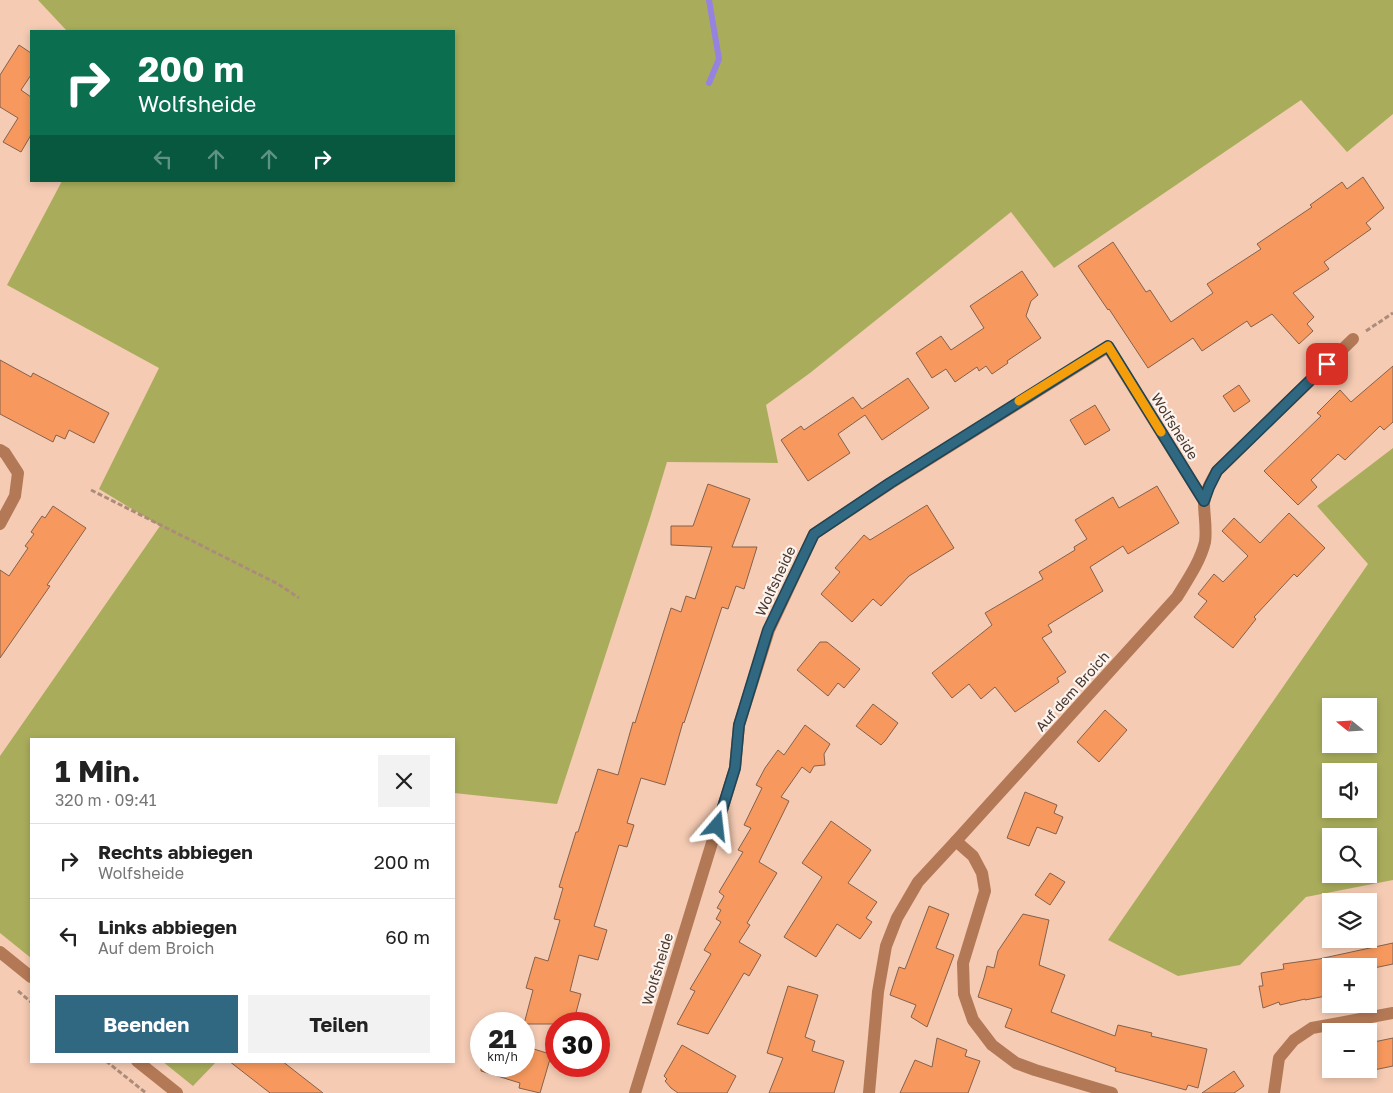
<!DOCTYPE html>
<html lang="de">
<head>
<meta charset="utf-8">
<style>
  :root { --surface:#fff; --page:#f2f2f2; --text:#222; --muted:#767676; --line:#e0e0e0; --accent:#306882 }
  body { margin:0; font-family:"Golos Text",sans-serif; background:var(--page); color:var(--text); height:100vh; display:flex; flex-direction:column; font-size:19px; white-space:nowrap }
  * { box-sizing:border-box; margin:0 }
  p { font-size:16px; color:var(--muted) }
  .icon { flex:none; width:28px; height:28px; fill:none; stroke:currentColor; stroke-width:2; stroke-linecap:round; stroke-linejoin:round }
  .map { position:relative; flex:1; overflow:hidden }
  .details { position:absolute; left:30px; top:738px; width:425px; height:325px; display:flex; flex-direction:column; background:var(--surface); border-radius:0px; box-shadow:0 2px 8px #0003 }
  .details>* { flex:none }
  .hud { position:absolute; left:30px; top:30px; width:425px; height:152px; border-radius:0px; box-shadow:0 2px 8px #0003; background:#0b6e4f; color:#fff; overflow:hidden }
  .needle { width:32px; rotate:288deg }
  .tools { position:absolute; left:1322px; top:698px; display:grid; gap:10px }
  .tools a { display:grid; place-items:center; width:55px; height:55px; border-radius:0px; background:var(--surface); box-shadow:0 2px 8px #0003; font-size:25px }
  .speed { position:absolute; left:470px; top:1012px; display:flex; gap:10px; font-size:25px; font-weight:700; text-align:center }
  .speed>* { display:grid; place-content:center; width:65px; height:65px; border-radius:50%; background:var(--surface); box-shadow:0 2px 8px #0003; line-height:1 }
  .speed small { font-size:12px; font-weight:400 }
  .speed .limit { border:8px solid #d22; background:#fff; color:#111 }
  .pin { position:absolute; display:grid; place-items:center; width:42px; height:42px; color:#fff; margin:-21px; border-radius:10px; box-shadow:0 2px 8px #0006 }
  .me { position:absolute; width:55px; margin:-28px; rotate:17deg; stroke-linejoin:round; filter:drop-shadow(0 0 4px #0008) }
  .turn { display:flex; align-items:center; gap:18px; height:105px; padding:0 25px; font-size:22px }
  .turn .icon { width:65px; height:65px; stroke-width:2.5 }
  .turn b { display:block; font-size:35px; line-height:42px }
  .lanes { display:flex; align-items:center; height:48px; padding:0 25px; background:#0003; justify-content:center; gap:25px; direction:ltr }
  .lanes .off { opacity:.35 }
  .round { display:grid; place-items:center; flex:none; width:52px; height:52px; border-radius:0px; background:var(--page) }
  .overview { display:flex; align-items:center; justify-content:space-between; height:85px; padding:0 25px }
  h1 { font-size:30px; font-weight:700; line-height:38px }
  .primary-button { display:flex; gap:10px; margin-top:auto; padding:10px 25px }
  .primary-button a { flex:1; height:58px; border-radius:0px; background:var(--accent); color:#fff; font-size:20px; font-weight:700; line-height:58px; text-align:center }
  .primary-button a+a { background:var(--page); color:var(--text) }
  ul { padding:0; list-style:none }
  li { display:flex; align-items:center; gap:15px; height:75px; padding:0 25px; border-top:1px solid var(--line) }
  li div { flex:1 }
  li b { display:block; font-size:19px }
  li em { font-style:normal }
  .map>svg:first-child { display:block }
  .green { fill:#a9ad5b; fill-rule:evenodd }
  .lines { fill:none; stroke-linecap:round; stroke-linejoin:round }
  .stream { stroke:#9683e0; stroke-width:6 }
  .building { fill:#f7995e; stroke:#85614c }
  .path { stroke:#ab8c7a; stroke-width:3; stroke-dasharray:5 2.5; stroke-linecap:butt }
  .minor { stroke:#b37956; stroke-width:12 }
  .route-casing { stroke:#1f4454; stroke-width:12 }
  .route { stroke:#306882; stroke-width:9 }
  .slow { stroke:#f59e0b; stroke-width:9 }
  .labels { text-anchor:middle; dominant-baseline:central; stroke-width:4.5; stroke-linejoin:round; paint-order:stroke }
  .street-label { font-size:14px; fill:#48382e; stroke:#fdf4ef }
</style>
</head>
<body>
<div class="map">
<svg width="1393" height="1093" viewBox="0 0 1393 1093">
  <rect width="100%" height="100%" fill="#f5cbb3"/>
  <g class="green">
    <polygon points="38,0 1393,0 1393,114 1347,152 1301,100 1054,268 1011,212 810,373 766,405 778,463 667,462 650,518 557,804 454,793 454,739 31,739 31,958 0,933 0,756 160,526 99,489 159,368 7,285 62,181 454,181 454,31 67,31"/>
    <path d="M1393,448V880L1306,897L1240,965L1178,976L1108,940L1368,564L1317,506ZM1369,706V744H1331V706ZM1331,771H1369V809H1331ZM1331,836H1369V874H1331Z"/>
    <polygon points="162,1061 217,1061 193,1086"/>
  </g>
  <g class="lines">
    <polyline class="stream" points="709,0 719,59 709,83"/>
  </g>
  <g class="building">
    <polygon points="19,45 31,53 31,75 21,90 31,97 31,135 21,152 3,142 18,118 0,107 0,75"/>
    <polygon points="1363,177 1384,208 1366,223 1371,229 1324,262 1329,269 1293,293 1314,317 1307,324 1313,331 1299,344 1272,314 1251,327 1247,321 1202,351 1193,338 1148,368 1109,309 1108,310 1078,266 1113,242 1146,292 1150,290 1171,322 1213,293 1207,284 1261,249 1257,244 1312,207 1310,205 1342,182 1347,189"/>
    <polygon points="1022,271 1038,295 1031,301 1026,316 1041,338 1007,361 1008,363 992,374 986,366 979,371 977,367 955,382 946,369 932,378 916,353 941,336 951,350 984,328 970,306"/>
    <polygon points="0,360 31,377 33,373 109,413 94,443 69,430 65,439 56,435 53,442 0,414"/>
    <polygon points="1393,366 1393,422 1384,430 1380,426 1345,460 1338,454 1311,480 1317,487 1298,505 1264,471 1321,416 1317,413 1340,390 1351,402"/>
    <polygon points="908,378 929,408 882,440 865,415 838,434 850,453 808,481 781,440 801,426 804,430 853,397 862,409"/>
    <polygon points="1239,385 1250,401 1234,412 1223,396"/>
    <polygon points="1095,405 1110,430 1085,445 1070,420"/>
    <polygon points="708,484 750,499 732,547 757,547 744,589 736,586 728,609 722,607 684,723 683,722 665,785 641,778 627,823 634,825 627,847 619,845 594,926 607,930 598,960 579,955 570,991 581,994 573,1024 524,1024 533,990 526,988 535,957 548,961 560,920 554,919 563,888 559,887 576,832 578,832 598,769 618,775 633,722 635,723 671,608 681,612 686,596 695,599 712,547 671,545 671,526 693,526"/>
    <polygon points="1157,486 1179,523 1128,554 1123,546 1090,567 1103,591 1048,625 1052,632 1042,638 1066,672 1057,678 1059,682 1015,712 995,687 981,699 969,684 952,698 932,673 992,625 985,613 1043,579 1039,572 1075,550 1074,547 1087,539 1075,520 1113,497 1119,508"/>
    <polygon points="927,505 954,548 909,576 881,606 873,599 852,622 821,594 840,572 835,568 864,535 870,540"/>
    <polygon points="53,506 86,528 47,585 50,586 0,658 0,570 9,576 28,548 25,546 34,534 31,532 42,516 45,518"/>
    <polygon points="1289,513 1325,548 1297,577 1294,574 1254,617 1256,619 1233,648 1194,617 1207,601 1198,594 1214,574 1223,582 1248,556 1222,531 1234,518 1260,543"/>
    <polygon points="820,642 827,642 860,669 844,688 838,683 828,696 797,670"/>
    <polygon points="873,704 898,723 885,741 881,745 856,726"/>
    <polygon points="1105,710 1127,730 1099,762 1077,742"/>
    <polygon points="805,725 830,744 824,754 825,765 814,766 810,773 802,767 781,797 789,801 759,862 777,873 747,923 750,925 739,942 761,955 749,976 744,973 708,1034 677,1024 695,991 690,989 711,954 704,950 721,922 716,919 721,910 717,908 724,896 719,892 743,852 738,850 751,828 744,825 762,788 756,785 765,768 778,750 784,755"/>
    <polygon points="1025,792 1057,805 1054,813 1063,817 1056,834 1037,827 1029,846 1007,838"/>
    <polygon points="831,821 871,850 848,883 877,902 866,918 872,922 860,939 837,924 816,957 784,937 822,877 802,863"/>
    <polygon points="1050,873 1065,882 1050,905 1035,895"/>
    <polygon points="929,906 949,914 936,948 954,955 927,1027 911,1017 916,1005 890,995 899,967 905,969"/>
    <polygon points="1023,914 1049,920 1039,965 1065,975 1051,1012 1115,1036 1118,1025 1152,1033 1151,1036 1207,1049 1198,1088 1188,1085 1186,1090 1115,1071 1116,1068 1005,1027 1012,1009 978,997 984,978 987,966 994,968 998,951"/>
    <polygon points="1393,943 1393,964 1369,969 1369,966 1331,966 1331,995 1305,1000 1305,999 1280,1005 1279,1002 1263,1008 1259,986 1263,986 1261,973 1284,969 1283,964 1319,959"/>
    <polygon points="788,986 818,995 805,1037 815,1041 812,1051 844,1061 834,1093 769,1093 783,1058 767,1053"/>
    <polygon points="937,1038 967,1050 965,1056 980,1061 968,1093 900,1093 915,1060 932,1067"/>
    <polygon points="1393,1038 1393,1066 1369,1071 1369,1043"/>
    <polygon points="682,1045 736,1076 727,1093 678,1093 671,1088 665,1081 667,1079 664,1076"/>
    <polygon points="524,1046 550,1054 549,1059 550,1059 540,1093 519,1088 520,1083 481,1071 481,1066 524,1066"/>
    <polygon points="229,1061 282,1061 323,1093 270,1093"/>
    <polygon points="1234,1071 1244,1086 1234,1093 1202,1093"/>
  </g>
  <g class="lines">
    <g class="path">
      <polyline points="1366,331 1393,313"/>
      <polyline points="91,490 278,584 299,598"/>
      <polyline points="18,991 31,1002"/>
      <polyline points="106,1061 146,1093"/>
    </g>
    <g class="minor">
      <polyline points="0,450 5,453 18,473 15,496 0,524"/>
      <polyline points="956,841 973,856 982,873 985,891 963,963 964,994 973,1020 992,1045 1016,1063 1035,1070 1112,1093"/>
      <polyline points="0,952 31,977"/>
      <polyline points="137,1061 177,1093"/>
      <polyline points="635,1093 735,768 739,725 769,630 814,534 891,483 1108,347 1204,501"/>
      <path d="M869,1093L878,992L886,946L897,918L918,882L956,841L1177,597C1188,579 1200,562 1205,542C1207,529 1204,515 1204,503C1205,491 1212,480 1217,471L1353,339"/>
      <polyline points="1274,1093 1279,1058 1294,1040 1312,1028 1393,1013"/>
    </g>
  </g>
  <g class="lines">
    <g class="route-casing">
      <polyline id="route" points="717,826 735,768 739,725 768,630 814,534 890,483 1108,346 1204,501 1209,487 1217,471 1327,364"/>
    </g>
    <use href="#route" class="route"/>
    <polyline class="slow" points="1019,401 1108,346 1161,432"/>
  </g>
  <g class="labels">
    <g class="street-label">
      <text transform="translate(1175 426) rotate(58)">Wolfsheide</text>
      <text transform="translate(775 581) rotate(-65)">Wolfsheide</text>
      <text transform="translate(1072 691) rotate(-48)">Auf dem Broich</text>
      <text transform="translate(657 969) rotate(-73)">Wolfsheide</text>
    </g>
  </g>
</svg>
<div class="tools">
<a><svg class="needle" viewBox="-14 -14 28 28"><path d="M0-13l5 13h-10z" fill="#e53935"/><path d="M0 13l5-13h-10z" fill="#767676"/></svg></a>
<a><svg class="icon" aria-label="sound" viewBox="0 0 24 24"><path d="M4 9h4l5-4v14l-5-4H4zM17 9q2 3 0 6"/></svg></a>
<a><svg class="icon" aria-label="search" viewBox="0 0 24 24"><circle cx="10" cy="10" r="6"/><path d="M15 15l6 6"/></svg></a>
<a><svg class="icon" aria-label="layers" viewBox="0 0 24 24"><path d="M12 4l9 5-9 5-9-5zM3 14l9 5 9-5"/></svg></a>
<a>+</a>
<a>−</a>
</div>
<div class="speed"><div>21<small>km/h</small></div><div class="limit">30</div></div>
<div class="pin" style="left:1327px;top:364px;background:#d93025"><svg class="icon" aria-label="arrive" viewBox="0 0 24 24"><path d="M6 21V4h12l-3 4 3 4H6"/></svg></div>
<svg class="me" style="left:717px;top:826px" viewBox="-20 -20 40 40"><path d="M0-17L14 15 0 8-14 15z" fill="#306882" stroke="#fff" stroke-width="4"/></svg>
<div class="hud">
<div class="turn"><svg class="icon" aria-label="right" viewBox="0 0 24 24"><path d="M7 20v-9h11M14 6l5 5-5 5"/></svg><div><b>200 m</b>Wolfsheide</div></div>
<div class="lanes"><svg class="icon off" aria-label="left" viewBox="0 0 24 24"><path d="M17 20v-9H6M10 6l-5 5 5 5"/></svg><svg class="icon off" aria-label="ahead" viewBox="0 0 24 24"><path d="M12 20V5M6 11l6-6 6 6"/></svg><svg class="icon off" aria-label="ahead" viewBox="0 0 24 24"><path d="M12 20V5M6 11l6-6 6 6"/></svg><svg class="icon" aria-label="right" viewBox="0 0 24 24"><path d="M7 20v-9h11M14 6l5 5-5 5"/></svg></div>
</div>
<section class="details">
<div class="overview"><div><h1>1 Min.</h1><p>320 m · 09:41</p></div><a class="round"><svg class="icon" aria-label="close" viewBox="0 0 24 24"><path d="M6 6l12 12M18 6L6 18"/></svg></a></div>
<ul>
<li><svg class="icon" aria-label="right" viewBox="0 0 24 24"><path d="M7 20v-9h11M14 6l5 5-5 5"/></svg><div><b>Rechts abbiegen</b><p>Wolfsheide</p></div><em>200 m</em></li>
<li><svg class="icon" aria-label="left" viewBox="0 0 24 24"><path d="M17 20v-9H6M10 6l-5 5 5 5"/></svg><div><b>Links abbiegen</b><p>Auf dem Broich</p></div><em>60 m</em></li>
</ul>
<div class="primary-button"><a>Beenden</a><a>Teilen</a></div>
</section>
</div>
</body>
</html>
